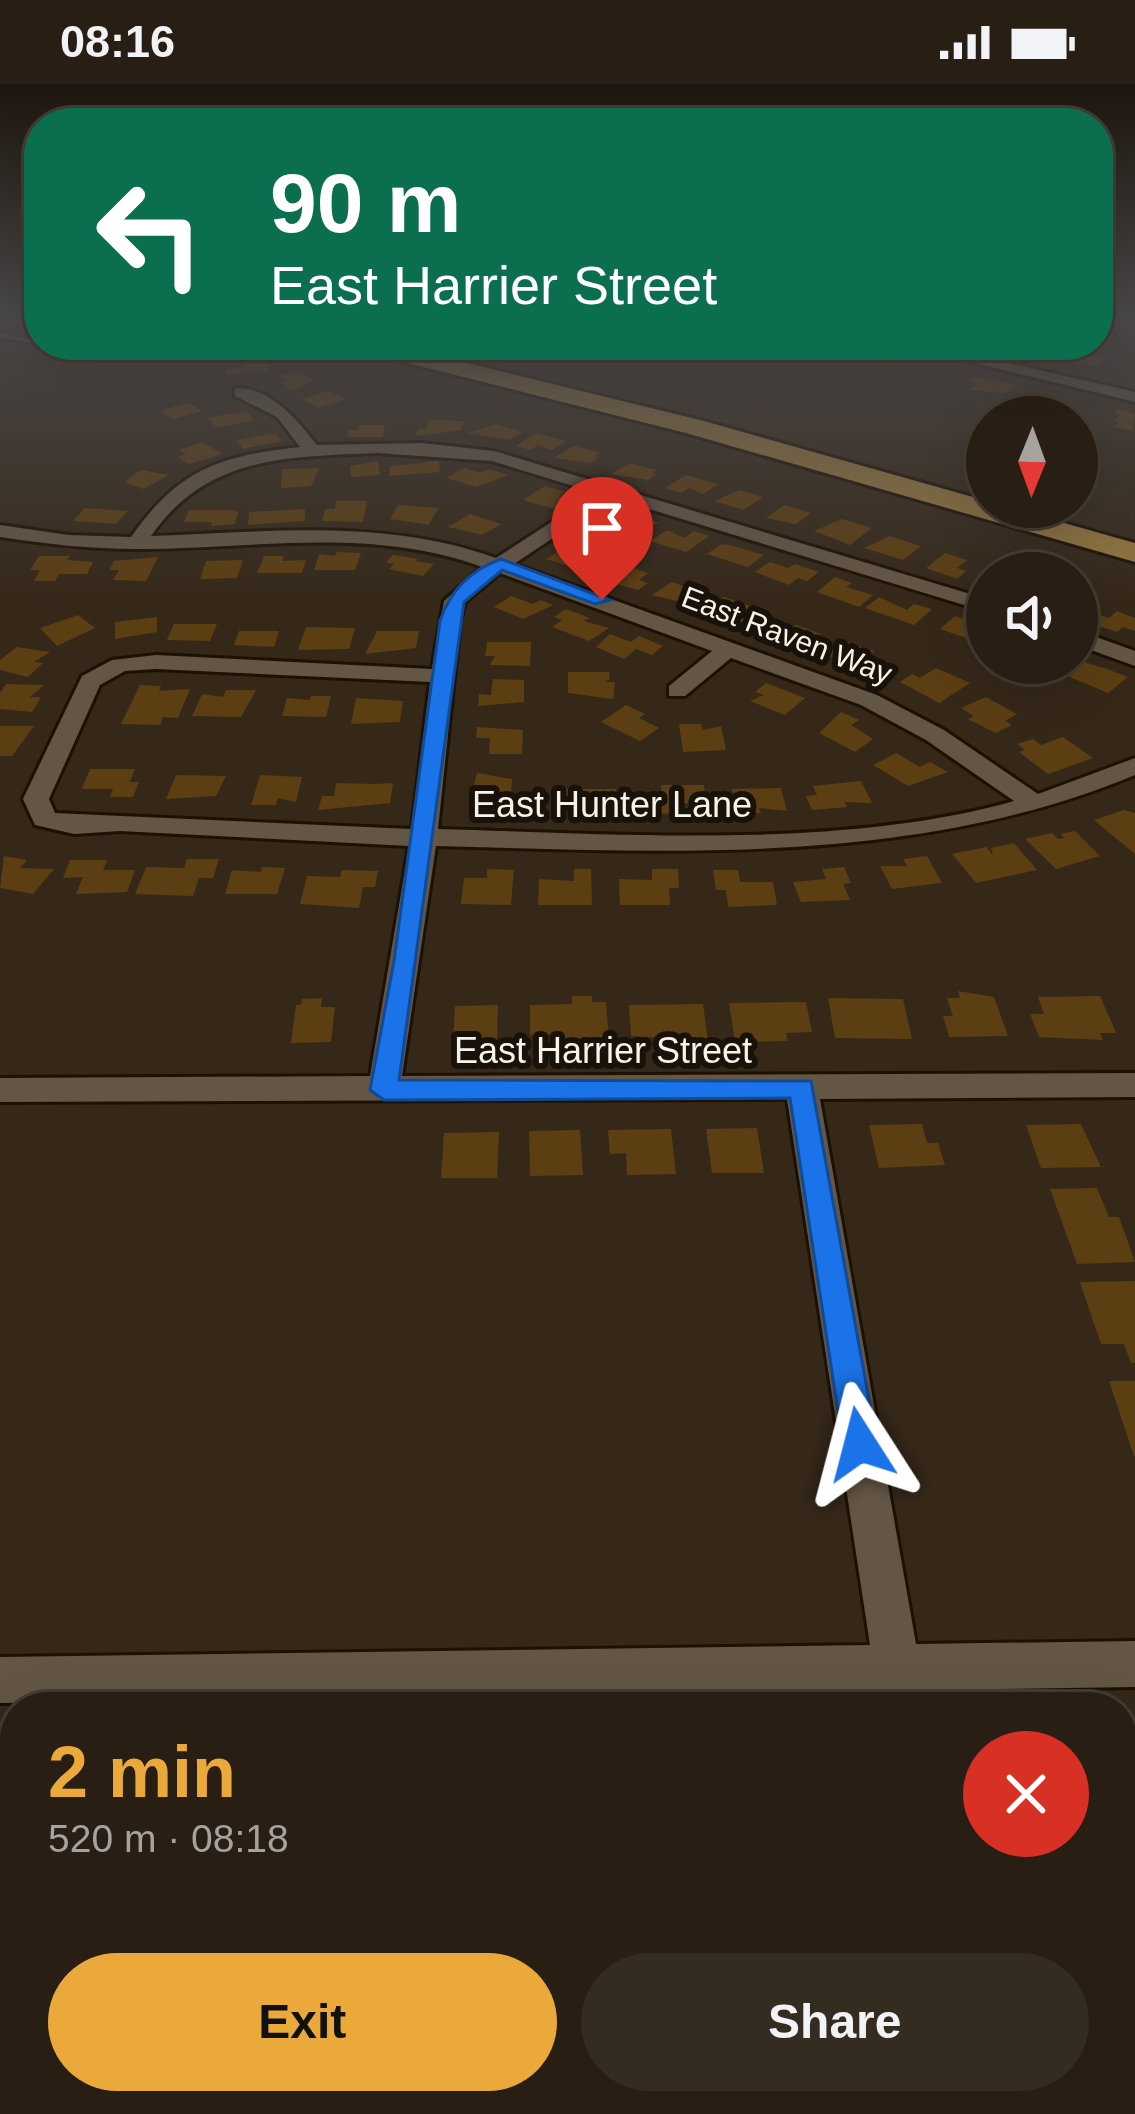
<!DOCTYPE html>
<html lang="en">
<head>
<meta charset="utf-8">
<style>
  :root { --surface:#281e13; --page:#342b21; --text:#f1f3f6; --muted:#a5a2a0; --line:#443c33; --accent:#eca93b }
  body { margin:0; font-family:Arial,sans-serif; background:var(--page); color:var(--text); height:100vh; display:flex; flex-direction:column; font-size:45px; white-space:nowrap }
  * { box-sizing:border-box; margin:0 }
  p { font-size:39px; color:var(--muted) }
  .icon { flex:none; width:66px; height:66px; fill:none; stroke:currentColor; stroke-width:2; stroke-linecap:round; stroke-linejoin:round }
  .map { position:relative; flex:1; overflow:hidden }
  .drawer { position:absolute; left:0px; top:1608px; width:1137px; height:423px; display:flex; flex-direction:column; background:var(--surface); border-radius:48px 48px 0 0; box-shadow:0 12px 48px #0002,0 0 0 3px var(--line) }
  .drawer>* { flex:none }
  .guide { position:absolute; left:24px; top:24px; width:1089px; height:252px; border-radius:48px; box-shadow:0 12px 48px #0002,0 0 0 3px var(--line); background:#0b6e4f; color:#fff; overflow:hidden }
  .needle { width:78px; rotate:181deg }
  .buttons { position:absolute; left:966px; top:312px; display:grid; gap:24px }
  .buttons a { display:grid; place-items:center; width:132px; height:132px; border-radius:50%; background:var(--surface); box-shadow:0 12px 48px #0002,0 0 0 3px var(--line); font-size:60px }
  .pin { position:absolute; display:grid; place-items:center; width:102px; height:102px; color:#fff; margin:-123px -51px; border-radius:50% 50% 50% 0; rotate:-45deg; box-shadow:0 0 12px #0007 }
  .pin .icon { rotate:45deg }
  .me { position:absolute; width:132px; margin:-66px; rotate:351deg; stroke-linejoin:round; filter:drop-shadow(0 0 9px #0008) }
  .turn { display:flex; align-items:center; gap:42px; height:252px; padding:0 48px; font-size:54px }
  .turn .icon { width:156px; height:156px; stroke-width:2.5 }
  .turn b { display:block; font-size:84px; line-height:102px }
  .round { display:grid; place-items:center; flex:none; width:126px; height:126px; border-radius:63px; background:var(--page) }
  .summary { display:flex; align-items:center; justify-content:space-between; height:204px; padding:0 48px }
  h1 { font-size:72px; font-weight:700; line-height:90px; color:var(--accent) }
  .action { display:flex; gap:24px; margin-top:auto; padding:24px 48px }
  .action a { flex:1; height:138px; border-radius:72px; background:var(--accent); color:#111; font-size:48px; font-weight:700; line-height:138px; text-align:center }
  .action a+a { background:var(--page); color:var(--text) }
  .status { display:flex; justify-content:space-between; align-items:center; height:84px; padding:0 60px; background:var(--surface); direction:ltr }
  .status svg { height:33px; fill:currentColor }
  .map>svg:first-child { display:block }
  .building { fill:#5c3e13 }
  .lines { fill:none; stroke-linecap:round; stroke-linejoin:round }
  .lane-casing { stroke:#1c1103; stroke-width:6 }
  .street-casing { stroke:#1c1103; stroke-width:6 }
  .primary-casing { stroke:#1c1103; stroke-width:6 }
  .lane { fill:#645645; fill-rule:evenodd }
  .street { fill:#645645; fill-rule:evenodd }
  .primary { fill:#977940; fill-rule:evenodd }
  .route { fill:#1a73e8; stroke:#114b97; stroke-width:3 }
  .labels { text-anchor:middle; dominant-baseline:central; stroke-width:12; stroke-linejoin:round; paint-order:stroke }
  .far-street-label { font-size:30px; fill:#faf1e7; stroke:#18120b }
  .street-label { font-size:36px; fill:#faf1e7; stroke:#18120b }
</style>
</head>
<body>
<div class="status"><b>08:16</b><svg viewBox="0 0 49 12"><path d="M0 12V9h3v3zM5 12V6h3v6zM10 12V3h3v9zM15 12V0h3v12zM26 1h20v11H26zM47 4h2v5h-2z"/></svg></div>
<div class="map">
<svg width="1135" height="2030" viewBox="0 0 1135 2030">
  <rect width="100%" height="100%" fill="#352819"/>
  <g class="building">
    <polygon points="852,263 896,273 888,281 836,272"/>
    <polygon points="1060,265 1105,274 1097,282 1057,276 1063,270 1056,269"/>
    <polygon points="243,280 271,280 268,287 225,291 228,284 241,284"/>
    <polygon points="299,287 316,297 293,306 280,298 286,297 279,292"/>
    <polygon points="975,292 1015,301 1005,309 970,306 977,301 969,296"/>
    <polygon points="329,307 346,315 318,324 302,315"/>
    <polygon points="187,319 203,327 173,335 160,327"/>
    <polygon points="1117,325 1135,330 1133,347 1114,343 1119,338 1114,337 1120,331 1113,329"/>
    <polygon points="245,327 254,336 217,344 207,334"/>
    <polygon points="428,336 464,337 461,346 415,352 418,345 426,345"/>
    <polygon points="496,340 523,348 509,356 467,349"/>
    <polygon points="359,341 385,341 383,353 347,353 349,346 358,346"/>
    <polygon points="275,349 282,357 243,365 236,356"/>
    <polygon points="536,349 566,357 552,366 538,361 530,366 516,362"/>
    <polygon points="202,358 223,370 189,380 177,373 186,370 179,366"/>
    <polygon points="574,362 600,369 595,372 599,373 590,379 554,374"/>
    <polygon points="378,377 380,391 351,393 350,382"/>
    <polygon points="439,377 440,388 389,392 390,382"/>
    <polygon points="630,379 657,386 652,389 657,390 648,396 611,390"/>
    <polygon points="319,384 311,402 281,404 282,385"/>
    <polygon points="464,384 480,389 488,385 508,391 477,403 446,394"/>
    <polygon points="141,386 169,391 143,405 124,398"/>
    <polygon points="686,391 718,400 703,410 689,404 681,409 665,404"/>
    <polygon points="545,402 565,408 560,411 571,414 554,425 523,416"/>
    <polygon points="740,406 763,413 744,426 714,417"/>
    <polygon points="336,417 367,417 363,438 322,437 325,425 335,425"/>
    <polygon points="398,421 438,424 429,441 390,435"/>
    <polygon points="784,421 811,429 796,440 766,434"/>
    <polygon points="85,424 128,427 116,440 73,437"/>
    <polygon points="305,425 305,437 248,441 249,428"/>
    <polygon points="189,426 233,426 238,428 235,440 211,442 212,438 184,438"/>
    <polygon points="470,430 492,437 502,440 482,451 448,443"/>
    <polygon points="615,430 630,437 640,432 659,439 628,451 598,439"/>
    <polygon points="842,435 872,444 850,461 814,447"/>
    <polygon points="667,446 684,454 694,447 709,452 686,468 650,457"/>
    <polygon points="890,452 921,462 903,476 864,464"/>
    <polygon points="721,460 730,461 764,471 748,483 707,470"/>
    <polygon points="570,461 601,472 593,477 601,480 588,488 546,475"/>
    <polygon points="336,468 361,469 355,486 314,486 319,470 335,472"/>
    <polygon points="945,469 967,476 957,484 966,487 957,495 926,484"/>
    <polygon points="393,471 418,475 415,477 434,480 423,492 389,485 394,480 386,478"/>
    <polygon points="39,472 70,472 67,476 93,478 87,490 59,490 55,497 34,497 40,486 30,486"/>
    <polygon points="264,472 284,472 282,477 306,476 302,489 257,489"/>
    <polygon points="158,473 146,497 113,496 119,486 109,486 114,477"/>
    <polygon points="243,476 237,494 200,495 206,477"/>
    <polygon points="617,478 648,489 639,496 648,499 638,506 613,499 620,494 602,488"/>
    <polygon points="770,478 788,484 795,480 819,488 807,497 798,494 789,501 755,488"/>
    <polygon points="835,493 852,499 846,503 873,511 859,523 817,508"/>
    <polygon points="672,498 711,512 696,522 652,511"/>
    <polygon points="511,512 533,520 540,516 553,521 523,535 494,523"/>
    <polygon points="724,513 759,525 751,531 761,535 749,544 702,529"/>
    <polygon points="879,513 907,526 914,520 932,525 914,541 865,524"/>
    <polygon points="566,525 590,534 584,537 609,544 589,557 552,543 562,536 554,533"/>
    <polygon points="1117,527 1135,534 1135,547 1123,543 1117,548 1090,539 1099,531 1109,534"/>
    <polygon points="78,531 95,544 57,562 40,544"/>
    <polygon points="955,532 986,542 972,556 940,545"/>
    <polygon points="157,533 157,548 115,555 115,538"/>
    <polygon points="174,540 217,540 210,557 167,556"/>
    <polygon points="796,541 821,550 802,567 768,550 777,543 789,547"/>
    <polygon points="306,543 355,544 349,565 298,566"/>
    <polygon points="239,547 279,547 274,563 234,561"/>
    <polygon points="377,547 419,547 416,564 365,570"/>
    <polygon points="610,550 631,558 639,552 663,562 652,571 636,565 624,575 596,563"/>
    <polygon points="842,556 874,567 867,574 873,576 864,585 825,571"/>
    <polygon points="487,558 531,558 530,582 490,581 495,572 485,572"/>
    <polygon points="17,563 50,568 34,578 43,579 28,593 0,586 0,576"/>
    <polygon points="1077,576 1107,585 1128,593 1108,609 1065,591 1071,586 1063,582"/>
    <polygon points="936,584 970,599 939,619 900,598 912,590 920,594"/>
    <polygon points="568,588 609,588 610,595 604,598 615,598 613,615 568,609"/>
    <polygon points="493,595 524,596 524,618 478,622 479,610 491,611"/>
    <polygon points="766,599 805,614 785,631 750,617 764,611 755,608"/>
    <polygon points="6,600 44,601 30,613 41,613 32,628 0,625 0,609"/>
    <polygon points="140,601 161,602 159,607 190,605 178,634 163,633 160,641 121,640"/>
    <polygon points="226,606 256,606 241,633 192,632 202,610 223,613"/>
    <polygon points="311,612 331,612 326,633 282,632 287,614 310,616"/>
    <polygon points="986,613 1017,630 1005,637 1012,641 996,649 968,635 974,632 961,624"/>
    <polygon points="356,614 403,617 400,638 351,640"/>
    <polygon points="626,621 645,630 639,634 659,644 640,657 601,638"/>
    <polygon points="841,628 859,636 851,641 873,655 855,668 819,649"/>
    <polygon points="679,640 701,640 703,646 721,642 726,666 683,668"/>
    <polygon points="0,642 34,642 12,672 0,672"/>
    <polygon points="477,643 523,646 522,670 489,670 490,654 476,654"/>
    <polygon points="1063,653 1093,674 1048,690 1019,668 1025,666 1017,660 1033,655 1041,661"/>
    <polygon points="896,669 920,683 930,678 948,688 908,702 873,681"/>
    <polygon points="90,685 135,685 130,698 139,698 133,713 110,713 113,705 82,705"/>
    <polygon points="477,689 512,695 510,724 476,723 477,708 472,708"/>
    <polygon points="176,691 226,692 216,712 166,715"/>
    <polygon points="260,691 302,693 296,718 278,714 276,721 251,721"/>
    <polygon points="861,697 872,719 844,718 847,723 812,726 806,712 817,711 813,702"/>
    <polygon points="336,699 374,700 393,699 390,719 318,726 322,712 334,712"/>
    <polygon points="661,701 704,701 706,720 676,719 677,730 654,729 653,714 662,714"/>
    <polygon points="781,704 787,727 759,724 761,729 737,730 732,705"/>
    <polygon points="563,705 616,705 617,730 593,730 593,723 563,726"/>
    <polygon points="1124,726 1135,729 1135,770 1094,736"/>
    <polygon points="1075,747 1100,772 1056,785 1025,755 1052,749 1058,755 1064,754 1061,750"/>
    <polygon points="1014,759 1037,786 976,799 952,770 986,763 993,771 991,764"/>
    <polygon points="4,772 27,776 20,784 54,785 33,810 0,804"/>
    <polygon points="927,772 942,799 892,805 880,782 907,782 903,775"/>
    <polygon points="187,775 219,775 213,794 199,794 193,812 135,810 146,783 184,784"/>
    <polygon points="70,776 107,776 103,786 135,786 127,808 76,810 83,793 63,794"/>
    <polygon points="262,783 285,784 277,810 225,810 232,786 261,788"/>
    <polygon points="844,783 851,799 843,800 850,816 801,818 793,798 826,795 822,785"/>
    <polygon points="487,785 514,786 511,821 461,820 464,794 487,794"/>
    <polygon points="574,785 591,785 592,821 538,821 539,795 574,797"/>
    <polygon points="652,785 678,785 679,804 669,804 670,821 620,821 619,795 652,796"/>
    <polygon points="342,786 378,787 375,803 363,803 359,824 300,820 307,792 340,793"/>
    <polygon points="713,786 738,786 740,798 773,798 777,821 728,823 726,806 716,806"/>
    <polygon points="958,907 994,913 1008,952 949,953 943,932 953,932 947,914 960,914"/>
    <polygon points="572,912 592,912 592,918 606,918 609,957 559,958 558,950 530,951 530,921 572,920"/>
    <polygon points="1100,912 1116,949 1100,949 1103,956 1039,953 1030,930 1044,930 1038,913"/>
    <polygon points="322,914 321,923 335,923 331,958 291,959 296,921 301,921 302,915"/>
    <polygon points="828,914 903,915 912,955 835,954"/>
    <polygon points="806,918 812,948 786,949 787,957 735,958 729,919"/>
    <polygon points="703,920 708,957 631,952 629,921"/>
    <polygon points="498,921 497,957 453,957 455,922"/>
    <polygon points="922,1040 927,1059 938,1059 945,1081 879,1084 869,1041"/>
    <polygon points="1081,1040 1101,1083 1041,1084 1026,1041"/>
    <polygon points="757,1044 764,1089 712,1089 706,1045"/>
    <polygon points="671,1045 676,1090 627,1091 626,1069 610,1070 608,1046"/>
    <polygon points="580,1046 583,1091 530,1092 529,1047"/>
    <polygon points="499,1048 497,1094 441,1094 444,1049"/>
    <polygon points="1097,1104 1109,1133 1119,1133 1135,1178 1077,1180 1050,1105"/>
    <polygon points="1135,1197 1135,1279 1131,1279 1124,1260 1101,1260 1080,1198"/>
    <polygon points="1109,1297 1135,1297 1135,1372 1134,1372"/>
  </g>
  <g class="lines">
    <g class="lane-casing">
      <g id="lane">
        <polygon points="34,233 39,233 39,236"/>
        <polygon points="0,249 39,257 40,261 0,253"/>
      </g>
    </g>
    <g class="street-casing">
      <g id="street">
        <polygon points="901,261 929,261 1135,308 1135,318"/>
        <path d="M235,304C271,303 297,336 317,361L422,359L494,367L987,515V528L613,414L514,480L877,611L944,646L1038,710L1135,674V691C914,783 671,768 436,762L402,992L1135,989V1013L820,1015L916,1560L1135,1557V1603L0,1619V1573L870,1561L787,1015L0,1018V994L370,992L409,762L120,747L74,750L35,741L23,715L82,592L112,576L156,571L432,585L444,517L482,483C371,442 253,465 137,465C90,465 46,460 0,453V441L69,451L131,453C179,385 219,372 300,363L277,333L235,312ZM377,369L492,377L596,409L496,474C385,434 267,448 151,452C207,371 287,373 377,369ZM500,489L712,567L669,602V612H685L731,574L861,621L926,656L1014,717C842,766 617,750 438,745L460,537L465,518ZM156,585L430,598L412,745L55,729L49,715L100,601L125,587Z"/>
        <polygon points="1077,546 1135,567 1135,582 1077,561"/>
        <polygon points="384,2016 440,2016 439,2030 383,2030"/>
      </g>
    </g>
    <g class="primary-casing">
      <polygon id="primary" points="352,261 393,261 704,337 987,417 987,423 1007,423 1135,459 1135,478 686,349 356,266"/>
    </g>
    <use href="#lane" class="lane"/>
    <use href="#street" class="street"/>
    <use href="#primary" class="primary"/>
  </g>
  <linearGradient id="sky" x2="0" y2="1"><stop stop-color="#1d160e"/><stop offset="0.45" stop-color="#4b4849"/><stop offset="1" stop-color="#4b4849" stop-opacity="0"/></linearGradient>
  <rect width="1135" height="518" fill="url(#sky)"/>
  <path class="route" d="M501,475L610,516L595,520L502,486L464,518L399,996L811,997L877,1360L872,1372L860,1376L848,1372L843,1360L790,1014L384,1016L370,1006L394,877L440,537C450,506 471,486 501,475Z"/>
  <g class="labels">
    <g class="far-street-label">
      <text transform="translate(787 551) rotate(21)">East Raven Way</text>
    </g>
    <g class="street-label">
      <text x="612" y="720">East Hunter Lane</text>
      <text x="603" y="966">East Harrier Street</text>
    </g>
  </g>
</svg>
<div class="buttons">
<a><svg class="needle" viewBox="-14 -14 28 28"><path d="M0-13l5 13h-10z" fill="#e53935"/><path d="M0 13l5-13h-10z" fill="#a5a2a0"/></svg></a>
<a><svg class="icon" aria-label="sound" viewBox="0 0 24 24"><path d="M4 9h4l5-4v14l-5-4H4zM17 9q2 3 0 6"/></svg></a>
</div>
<div class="pin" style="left:602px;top:516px;background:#d93025"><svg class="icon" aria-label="arrive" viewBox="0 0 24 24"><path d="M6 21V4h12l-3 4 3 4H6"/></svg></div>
<svg class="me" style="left:860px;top:1360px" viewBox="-20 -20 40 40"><path d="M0-17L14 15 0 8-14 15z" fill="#1a73e8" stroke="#fff" stroke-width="4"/></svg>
<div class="guide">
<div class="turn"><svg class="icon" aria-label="left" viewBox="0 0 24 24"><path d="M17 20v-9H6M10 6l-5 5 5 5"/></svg><div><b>90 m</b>East Harrier Street</div></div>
</div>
<section class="drawer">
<div class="summary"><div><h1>2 min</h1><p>520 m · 08:18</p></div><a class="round" style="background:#d93025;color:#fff"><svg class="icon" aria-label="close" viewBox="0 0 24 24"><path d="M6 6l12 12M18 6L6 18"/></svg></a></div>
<div class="action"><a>Exit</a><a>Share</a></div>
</section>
</div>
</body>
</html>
